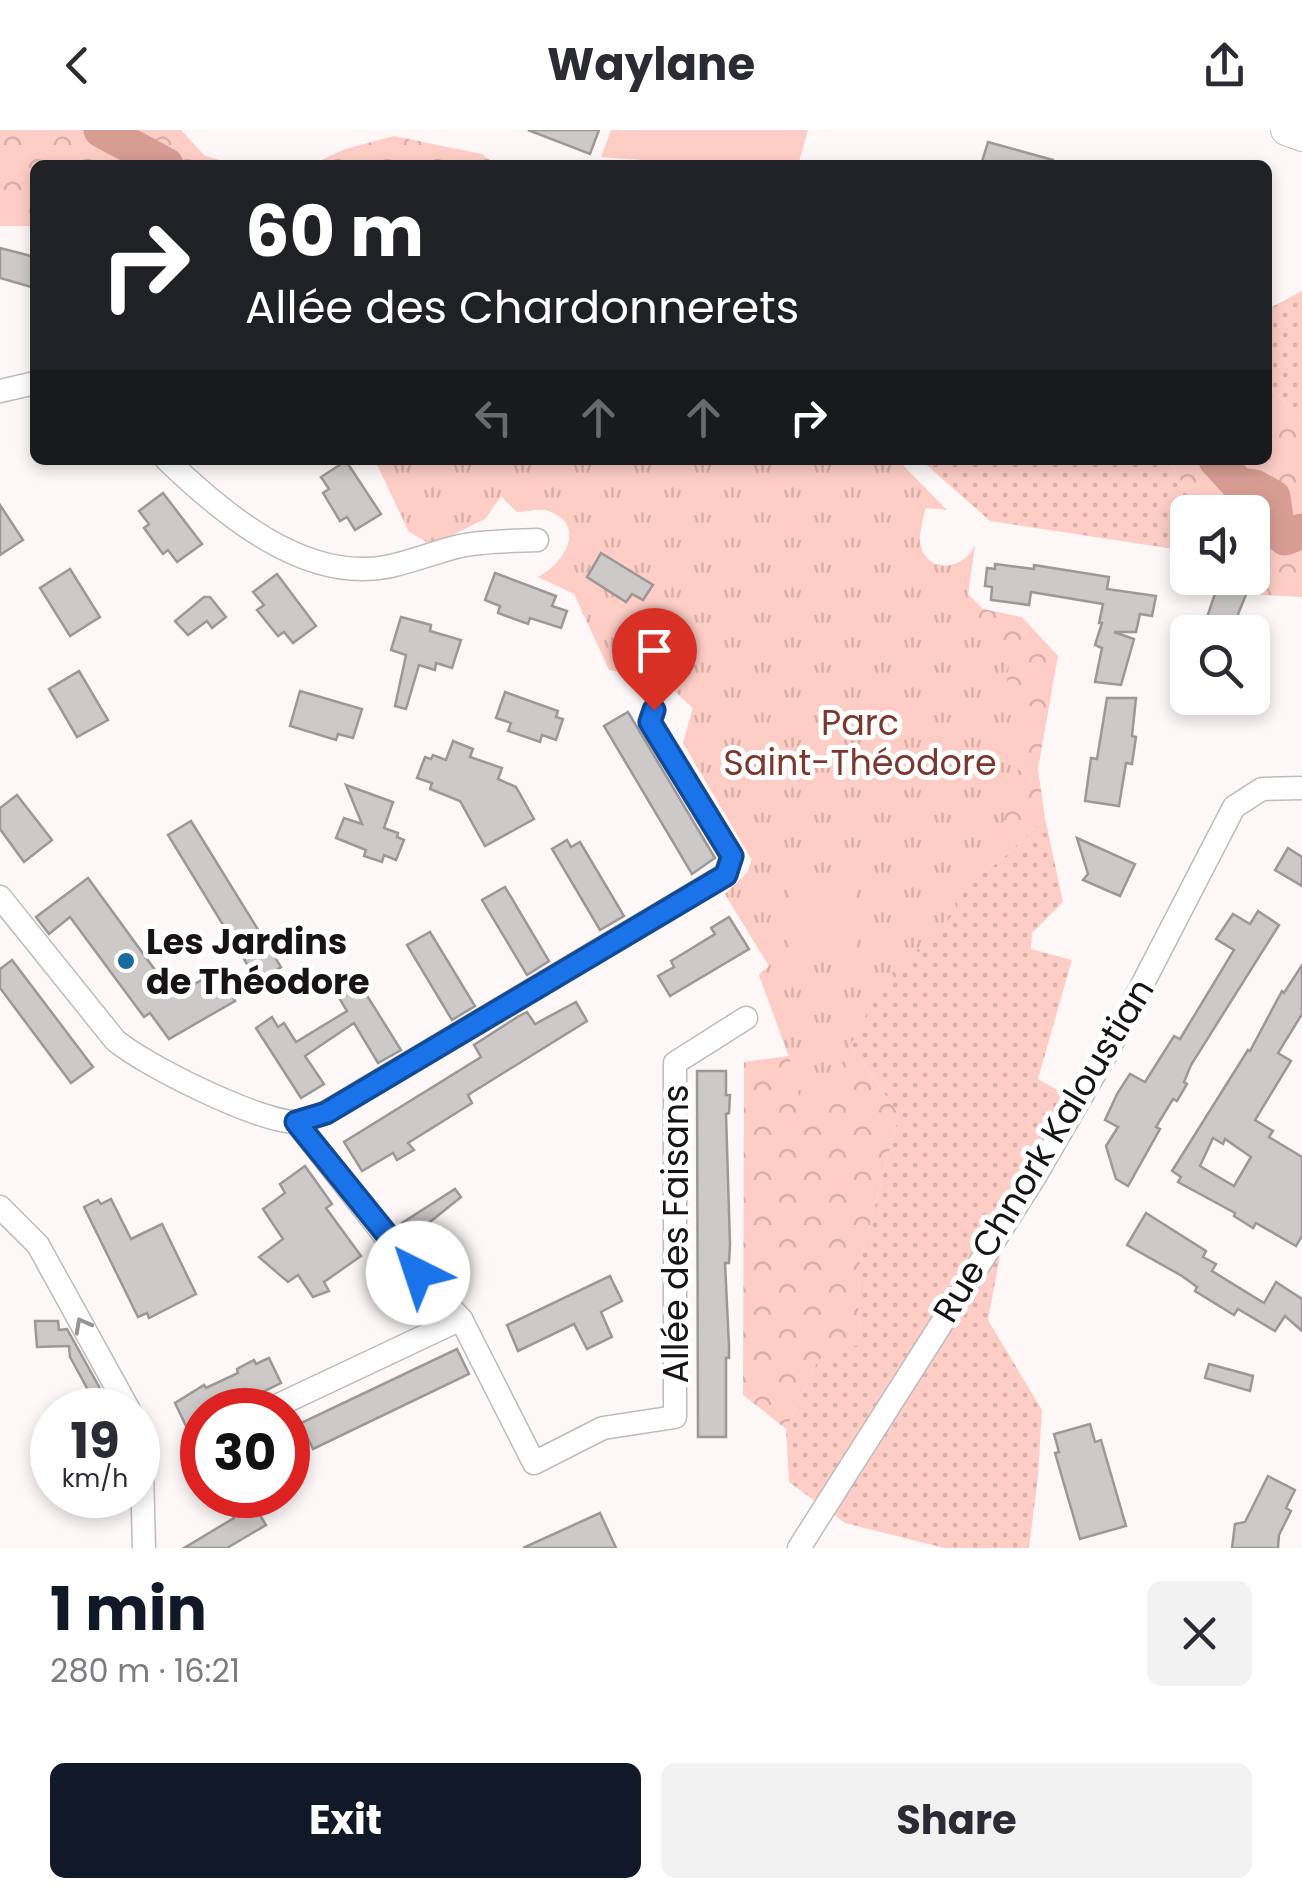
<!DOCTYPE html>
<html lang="en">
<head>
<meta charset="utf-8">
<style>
  :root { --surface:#fff; --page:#f2f2f3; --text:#2b2b33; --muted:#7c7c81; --accent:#111827 }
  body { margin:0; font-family:Poppins,sans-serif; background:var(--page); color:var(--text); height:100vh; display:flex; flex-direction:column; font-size:38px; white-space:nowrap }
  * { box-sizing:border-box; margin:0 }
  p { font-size:32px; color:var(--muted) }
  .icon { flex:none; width:55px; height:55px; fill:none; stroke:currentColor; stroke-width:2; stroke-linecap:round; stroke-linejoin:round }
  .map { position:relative; height:1418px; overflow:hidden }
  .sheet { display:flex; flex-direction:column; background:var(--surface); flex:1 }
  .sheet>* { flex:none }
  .hud { position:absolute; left:30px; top:30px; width:1242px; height:305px; border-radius:15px; box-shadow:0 5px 15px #0003; background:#202124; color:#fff; overflow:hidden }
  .controls { position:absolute; left:1170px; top:365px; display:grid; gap:20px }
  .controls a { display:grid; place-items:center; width:100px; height:100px; border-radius:15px; background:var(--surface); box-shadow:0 5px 15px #0003; font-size:50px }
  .speed { position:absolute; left:30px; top:1258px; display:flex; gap:20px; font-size:50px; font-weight:700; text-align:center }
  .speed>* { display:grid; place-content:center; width:130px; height:130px; border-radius:50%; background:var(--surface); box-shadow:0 5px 15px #0003; line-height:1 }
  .speed small { font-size:25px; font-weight:400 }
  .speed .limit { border:15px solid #d22; background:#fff; color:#111 }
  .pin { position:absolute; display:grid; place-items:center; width:85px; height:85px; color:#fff; margin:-102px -42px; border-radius:50% 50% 50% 0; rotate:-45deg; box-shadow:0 0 10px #0007 }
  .pin .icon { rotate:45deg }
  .me { position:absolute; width:110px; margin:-55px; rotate:319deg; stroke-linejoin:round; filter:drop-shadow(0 0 8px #0008) }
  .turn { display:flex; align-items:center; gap:35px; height:210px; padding:0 50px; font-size:45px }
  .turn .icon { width:130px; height:130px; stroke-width:2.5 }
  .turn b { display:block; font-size:70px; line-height:85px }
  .lanes { display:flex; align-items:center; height:95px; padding:0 50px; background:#0003; justify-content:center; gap:50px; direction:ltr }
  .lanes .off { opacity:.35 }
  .round { display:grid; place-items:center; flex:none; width:105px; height:105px; border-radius:15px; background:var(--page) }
  .headline { display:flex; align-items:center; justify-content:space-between; height:170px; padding:0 50px }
  h1 { font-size:60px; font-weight:700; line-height:75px; color:var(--accent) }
  .cta { display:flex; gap:20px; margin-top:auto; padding:20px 50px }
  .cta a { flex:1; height:115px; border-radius:15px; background:var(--accent); color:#fff; font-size:40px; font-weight:700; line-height:115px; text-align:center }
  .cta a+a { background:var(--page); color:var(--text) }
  header { display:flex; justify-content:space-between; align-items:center; height:130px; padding:0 50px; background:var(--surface); font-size:45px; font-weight:700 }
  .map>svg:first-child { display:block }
  .grass { fill:url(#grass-dots) }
  .forest { fill:url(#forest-crowns) }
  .park { fill:url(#park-tufts) }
  .garden { fill:#fecec6 }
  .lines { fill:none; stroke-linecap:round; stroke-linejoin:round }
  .river { stroke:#d79d93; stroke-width:35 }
  .building { fill:#cec9c9; stroke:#9c9897; stroke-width:2.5; fill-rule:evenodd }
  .minor-casing { stroke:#c0bbbb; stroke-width:25 }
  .major-casing { stroke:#c0bbbb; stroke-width:32 }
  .minor { stroke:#fff; stroke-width:22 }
  .major { stroke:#fff; stroke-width:30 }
  .oneway { stroke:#969595 }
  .route-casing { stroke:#114b97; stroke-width:25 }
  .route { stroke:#1a73e8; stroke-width:18 }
  .poi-dot { fill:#176c9d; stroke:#fff; stroke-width:4 }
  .labels { text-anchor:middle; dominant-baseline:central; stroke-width:10; stroke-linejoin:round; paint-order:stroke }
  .park-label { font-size:35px; fill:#7d372d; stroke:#fff }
  .poi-label { font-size:35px; font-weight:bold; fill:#161414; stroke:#fff; text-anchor:start }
  .street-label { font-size:35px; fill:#161414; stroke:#fff }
</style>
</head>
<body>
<header><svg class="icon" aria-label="back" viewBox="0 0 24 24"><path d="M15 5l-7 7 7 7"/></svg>Waylane<svg class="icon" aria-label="share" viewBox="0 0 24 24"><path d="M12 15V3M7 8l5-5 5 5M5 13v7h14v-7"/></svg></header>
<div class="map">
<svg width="1302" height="1418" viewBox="0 0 1302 1418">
  <defs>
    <pattern id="grass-dots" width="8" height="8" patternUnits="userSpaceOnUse" patternTransform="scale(2.5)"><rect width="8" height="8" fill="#fecec6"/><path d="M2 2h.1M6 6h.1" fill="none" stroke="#d9b0a9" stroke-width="1.8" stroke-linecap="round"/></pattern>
    <pattern id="forest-crowns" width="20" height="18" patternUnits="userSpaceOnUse" patternTransform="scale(2.5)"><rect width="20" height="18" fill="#fecec6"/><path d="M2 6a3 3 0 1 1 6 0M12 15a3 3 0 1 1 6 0" fill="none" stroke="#d9b0a9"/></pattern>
    <pattern id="park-tufts" width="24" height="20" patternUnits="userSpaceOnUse" patternTransform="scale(2.5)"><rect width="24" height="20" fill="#fecec6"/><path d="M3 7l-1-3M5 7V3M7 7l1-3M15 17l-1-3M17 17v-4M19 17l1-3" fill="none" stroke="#d9b0a9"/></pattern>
  </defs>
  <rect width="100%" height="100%" fill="#fdf8f7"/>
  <g class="grass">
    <polygon points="1302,161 1302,292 1268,255 1268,179"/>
    <polygon points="921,330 1169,330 1199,382 1188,382 1187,421 990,391"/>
    <polygon points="1045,688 1063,772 1032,803 1031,819 1072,830 1038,949 1068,966 1000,1076 1013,1101 1002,1116 988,1190 1042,1280 1038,1346 1029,1418 944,1418 845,1393 789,1352 786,1299 818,1230 858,1214 859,1136 899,985 851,915 870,876 966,751 999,732"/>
  </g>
  <g class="forest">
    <polygon points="0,0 181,0 205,26 238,35 35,35 35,96 0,96"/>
    <polygon points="394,6 482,24 496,35 311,35 345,19"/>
    <polygon points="1268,255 1302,292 1302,467 1261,465 1248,448 1252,448 1252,382 1199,382 1169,330 1268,330"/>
    <path d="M375,330H897L926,377C923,388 918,405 921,417C930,446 966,438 975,415L968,464L983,479L1022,487L1058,526L1038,639L1045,688L999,732L966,751L954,770L957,780L870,876L851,915L899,985L859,1136L858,1215L818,1230L786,1299L743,1265L744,932L789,926L759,845L769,836L725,764L747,743L752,729L683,613L693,578L665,552L723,518L538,447C563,434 589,396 549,381C541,378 526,381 517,382L501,366L485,389L409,402Z"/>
  </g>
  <path class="park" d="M375,330H898L947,380L925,378C923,390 917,406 921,418C931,446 966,438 975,415L963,496L1009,533L1006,561L1020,574L1031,576L1014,660L989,734L966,751L954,770L957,780L926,814L902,829L870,876L820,978H802L789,927L759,845L769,836L725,764L747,743L752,730L683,613L693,578L665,552L609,540L574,464L538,447C563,434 589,397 549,381C541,378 526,381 517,382L501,365L485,389L432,415L409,402Z"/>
  <g class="garden">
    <polygon points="611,0 808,0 798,35 714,35 601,27"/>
    <polygon points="789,755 856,755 857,819 790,819"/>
  </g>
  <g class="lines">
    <g class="river">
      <polyline points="101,0 166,35"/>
      <polyline points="1216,330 1239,355 1255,357 1273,367 1277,395 1285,408 1302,401"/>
    </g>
  </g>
  <g class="building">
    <polygon points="528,0 599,0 590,24"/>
    <polygon points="988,12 1053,30 1052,35 981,35"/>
    <polygon points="0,118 35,127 35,158 0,148"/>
    <polygon points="346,331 381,384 355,400 347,387 340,391 323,363 329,359 321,347"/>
    <polygon points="163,363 202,414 177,432 168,420 163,424 144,398 149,394 139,381"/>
    <polygon points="0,375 23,410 0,425"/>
    <polygon points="601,423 653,455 643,470 632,464 626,472 587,447"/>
    <polygon points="995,434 1034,439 1034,435 1109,447 1107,459 1156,466 1152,486 1140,484 1136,502 1114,502 1134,509 1121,555 1095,552 1102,518 1095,515 1102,493 1099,493 1103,474 1031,462 1029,475 991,470 992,457 985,456 987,438 995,439"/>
    <polygon points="70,439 100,487 70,506 40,458"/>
    <polygon points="495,443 556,466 552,476 567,481 561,498 530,488 528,494 498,483 500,476 485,470"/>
    <polygon points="277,444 316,496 293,513 284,502 278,506 257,480 264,475 253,462"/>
    <polygon points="1219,452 1247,462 1231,502 1202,502"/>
    <polygon points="204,467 210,467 226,487 212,498 207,491 188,505 175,491"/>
    <polygon points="401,487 431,495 430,501 461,510 452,538 436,533 435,540 419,535 406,579 395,576 406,525 391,520"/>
    <polygon points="79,541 108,590 77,607 49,559"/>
    <polygon points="300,561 362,579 353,608 338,604 336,610 290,596"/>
    <polygon points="505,562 558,581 556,587 563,589 556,610 542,605 540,612 508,601 511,593 496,588"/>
    <polygon points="1107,568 1136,568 1132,606 1136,607 1132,634 1126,633 1119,676 1085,671 1091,628 1097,629"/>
    <polygon points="628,582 715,728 692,744 604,596"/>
    <polygon points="453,611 473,619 470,627 502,638 498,649 516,657 534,689 485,716 460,671 430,659 432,653 417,648 425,627 431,629 433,625 446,630"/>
    <polygon points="346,655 393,672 384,698 398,703 397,707 404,710 396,730 384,725 382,732 364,726 366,720 336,708 344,688 362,694"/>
    <polygon points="17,665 52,710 24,732 0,699 0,678"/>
    <polygon points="191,691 281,837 258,852 168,705"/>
    <polygon points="1077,708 1135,734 1120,766 1083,750 1088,744"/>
    <polygon points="567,710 571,717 580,712 624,786 600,800 552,719"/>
    <polygon points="1288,718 1302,727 1302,756 1275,740"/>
    <polygon points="88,748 174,866 217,841 235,871 169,909 150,883 144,887 70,787 49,804 36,787"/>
    <polygon points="505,757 549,831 527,845 482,770"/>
    <polygon points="1258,781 1279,795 1191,935 1184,952 1187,954 1177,971 1173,969 1156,997 1160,999 1128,1056 1116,1049 1106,1016 1118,997 1105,990 1117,964 1130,944 1145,952 1174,906 1180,909 1234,820 1216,809 1233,784 1250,794"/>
    <polygon points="729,787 749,819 670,866 658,846 674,837 671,831 715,804 711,798"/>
    <polygon points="430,802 475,876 452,890 407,815"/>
    <polygon points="12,830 93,937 71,953 0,858 0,839"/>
    <path d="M1302,835V884L1278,923L1291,931L1255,990L1273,1001L1269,1007L1302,1027V1106L1296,1116L1256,1093L1253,1098L1234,1086L1235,1083L1178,1052L1181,1047L1172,1041L1248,920L1250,921L1282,861L1284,863ZM1213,1008L1223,1014L1225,1009L1251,1027L1234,1056L1200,1036Z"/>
    <polygon points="356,848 401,920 378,933 354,893 305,926 324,954 301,968 256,898 272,887 278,897 284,893 296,912 347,881 335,861"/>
    <polygon points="576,872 587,891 468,965 472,973 408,1013 414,1020 397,1030 393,1023 362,1041 344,1012 481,927 474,915 519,886 527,882 535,894"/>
    <polygon points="697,941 726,941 726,965 730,965 729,983 726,984 730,1114 729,1133 725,1133 729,1216 729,1228 726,1228 726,1307 698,1307"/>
    <polygon points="305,1036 332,1074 326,1078 361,1126 324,1152 329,1161 313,1167 298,1145 288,1152 259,1127 283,1109 263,1079 285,1063 280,1054"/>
    <polygon points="455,1059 461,1067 410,1108 402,1093"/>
    <polygon points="111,1069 131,1109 162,1094 196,1164 149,1188 147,1183 138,1187 84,1077 98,1070 101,1074"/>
    <polygon points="1146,1083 1206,1121 1203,1127 1216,1134 1212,1141 1264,1173 1276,1152 1302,1169 1302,1201 1285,1186 1275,1201 1238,1179 1234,1185 1195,1161 1197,1157 1182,1146 1127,1115"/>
    <polygon points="610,1146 622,1171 601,1182 612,1207 587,1219 574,1194 518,1221 507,1195"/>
    <polygon points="35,1191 58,1191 59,1200 67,1199 112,1280 99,1280 70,1227 69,1216 37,1217"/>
    <polygon points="457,1219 469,1244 313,1319 301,1293"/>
    <polygon points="269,1228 281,1253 226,1280 202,1280 202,1291 187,1298 175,1273 204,1255 206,1258 238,1243 237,1239 254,1230 256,1234"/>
    <polygon points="1209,1234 1253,1246 1250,1261 1205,1248"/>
    <polygon points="1090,1294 1095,1312 1101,1310 1126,1396 1080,1409 1055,1323 1059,1322 1054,1304"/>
    <polygon points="1268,1346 1295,1360 1286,1378 1291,1381 1279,1405 1278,1418 1232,1418 1235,1394 1245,1392"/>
    <polygon points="243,1367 249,1378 254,1375 266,1395 227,1418 184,1418 234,1388 227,1376"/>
    <polygon points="600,1383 616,1418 523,1418"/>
  </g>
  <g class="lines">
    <g class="minor-casing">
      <g id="minor">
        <polyline points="0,261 35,253"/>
        <path d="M167,330C222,383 303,452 386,437C411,432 435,422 460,416C485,411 511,411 537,410"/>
        <path d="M0,767L115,910C144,935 257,991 295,992C304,992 316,986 325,983L725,745L732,726L650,592L654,580"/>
        <polyline points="296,992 396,1120 461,1189 534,1333 603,1298 675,1287 675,933 746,888"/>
        <polyline points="0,1077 38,1115 129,1280"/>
        <polyline points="268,1280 461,1189"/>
        <polyline points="138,1316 142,1341 144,1418"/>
        <polyline points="799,1418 1034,1048 1109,919 1234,677 1262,659 1302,658"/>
      </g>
    </g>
    <g class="major-casing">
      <polyline id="major" points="1286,0 1302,6"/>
    </g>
    <use href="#minor" class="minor"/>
    <use href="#major" class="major"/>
  </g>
  <defs><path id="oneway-chevron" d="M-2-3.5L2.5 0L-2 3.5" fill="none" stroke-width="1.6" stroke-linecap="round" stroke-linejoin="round" transform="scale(2.5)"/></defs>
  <use class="oneway" href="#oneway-chevron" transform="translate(82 1195) rotate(-119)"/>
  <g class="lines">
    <g class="route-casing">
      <polyline id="route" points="418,1143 296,992 326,983 726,745 732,726 650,592 654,580"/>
    </g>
    <use href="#route" class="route"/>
  </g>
  <circle class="poi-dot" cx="126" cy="831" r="10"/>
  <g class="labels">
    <g class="park-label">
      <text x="860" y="592">Parc<tspan x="860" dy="40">Saint-Théodore</tspan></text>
    </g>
    <g class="poi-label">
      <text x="146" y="811">Les Jardins<tspan x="146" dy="40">de Théodore</tspan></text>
    </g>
    <g class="street-label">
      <text transform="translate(1043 1020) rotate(-59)">Rue Chnork Kaloustian</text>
      <text transform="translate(675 1104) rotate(-90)">Allée des Faisans</text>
    </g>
  </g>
</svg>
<div class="controls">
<a><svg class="icon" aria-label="sound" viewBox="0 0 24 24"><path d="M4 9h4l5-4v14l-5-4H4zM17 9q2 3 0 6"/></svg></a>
<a><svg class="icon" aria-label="search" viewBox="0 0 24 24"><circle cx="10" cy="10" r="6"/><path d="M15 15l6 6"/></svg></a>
</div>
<div class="speed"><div>19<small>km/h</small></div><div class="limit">30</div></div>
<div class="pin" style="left:654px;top:580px;background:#d93025"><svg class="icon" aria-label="arrive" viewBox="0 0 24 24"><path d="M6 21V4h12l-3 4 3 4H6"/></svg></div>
<svg class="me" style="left:418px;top:1143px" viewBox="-20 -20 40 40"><circle r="19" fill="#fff"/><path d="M0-13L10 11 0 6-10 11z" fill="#1a73e8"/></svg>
<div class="hud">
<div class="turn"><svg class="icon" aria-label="right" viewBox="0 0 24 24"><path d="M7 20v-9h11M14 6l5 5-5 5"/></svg><div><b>60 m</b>Allée des Chardonnerets</div></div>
<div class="lanes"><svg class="icon off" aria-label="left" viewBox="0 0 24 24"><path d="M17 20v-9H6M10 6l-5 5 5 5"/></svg><svg class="icon off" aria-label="ahead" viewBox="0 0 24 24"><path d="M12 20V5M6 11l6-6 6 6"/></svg><svg class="icon off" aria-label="ahead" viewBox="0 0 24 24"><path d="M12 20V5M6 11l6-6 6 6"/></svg><svg class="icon" aria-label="right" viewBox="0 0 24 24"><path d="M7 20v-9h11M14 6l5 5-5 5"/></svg></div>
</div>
</div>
<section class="sheet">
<div class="headline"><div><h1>1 min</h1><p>280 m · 16:21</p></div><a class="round"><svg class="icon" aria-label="close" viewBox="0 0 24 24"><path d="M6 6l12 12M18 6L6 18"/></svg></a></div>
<div class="cta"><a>Exit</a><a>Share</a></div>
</section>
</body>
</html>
